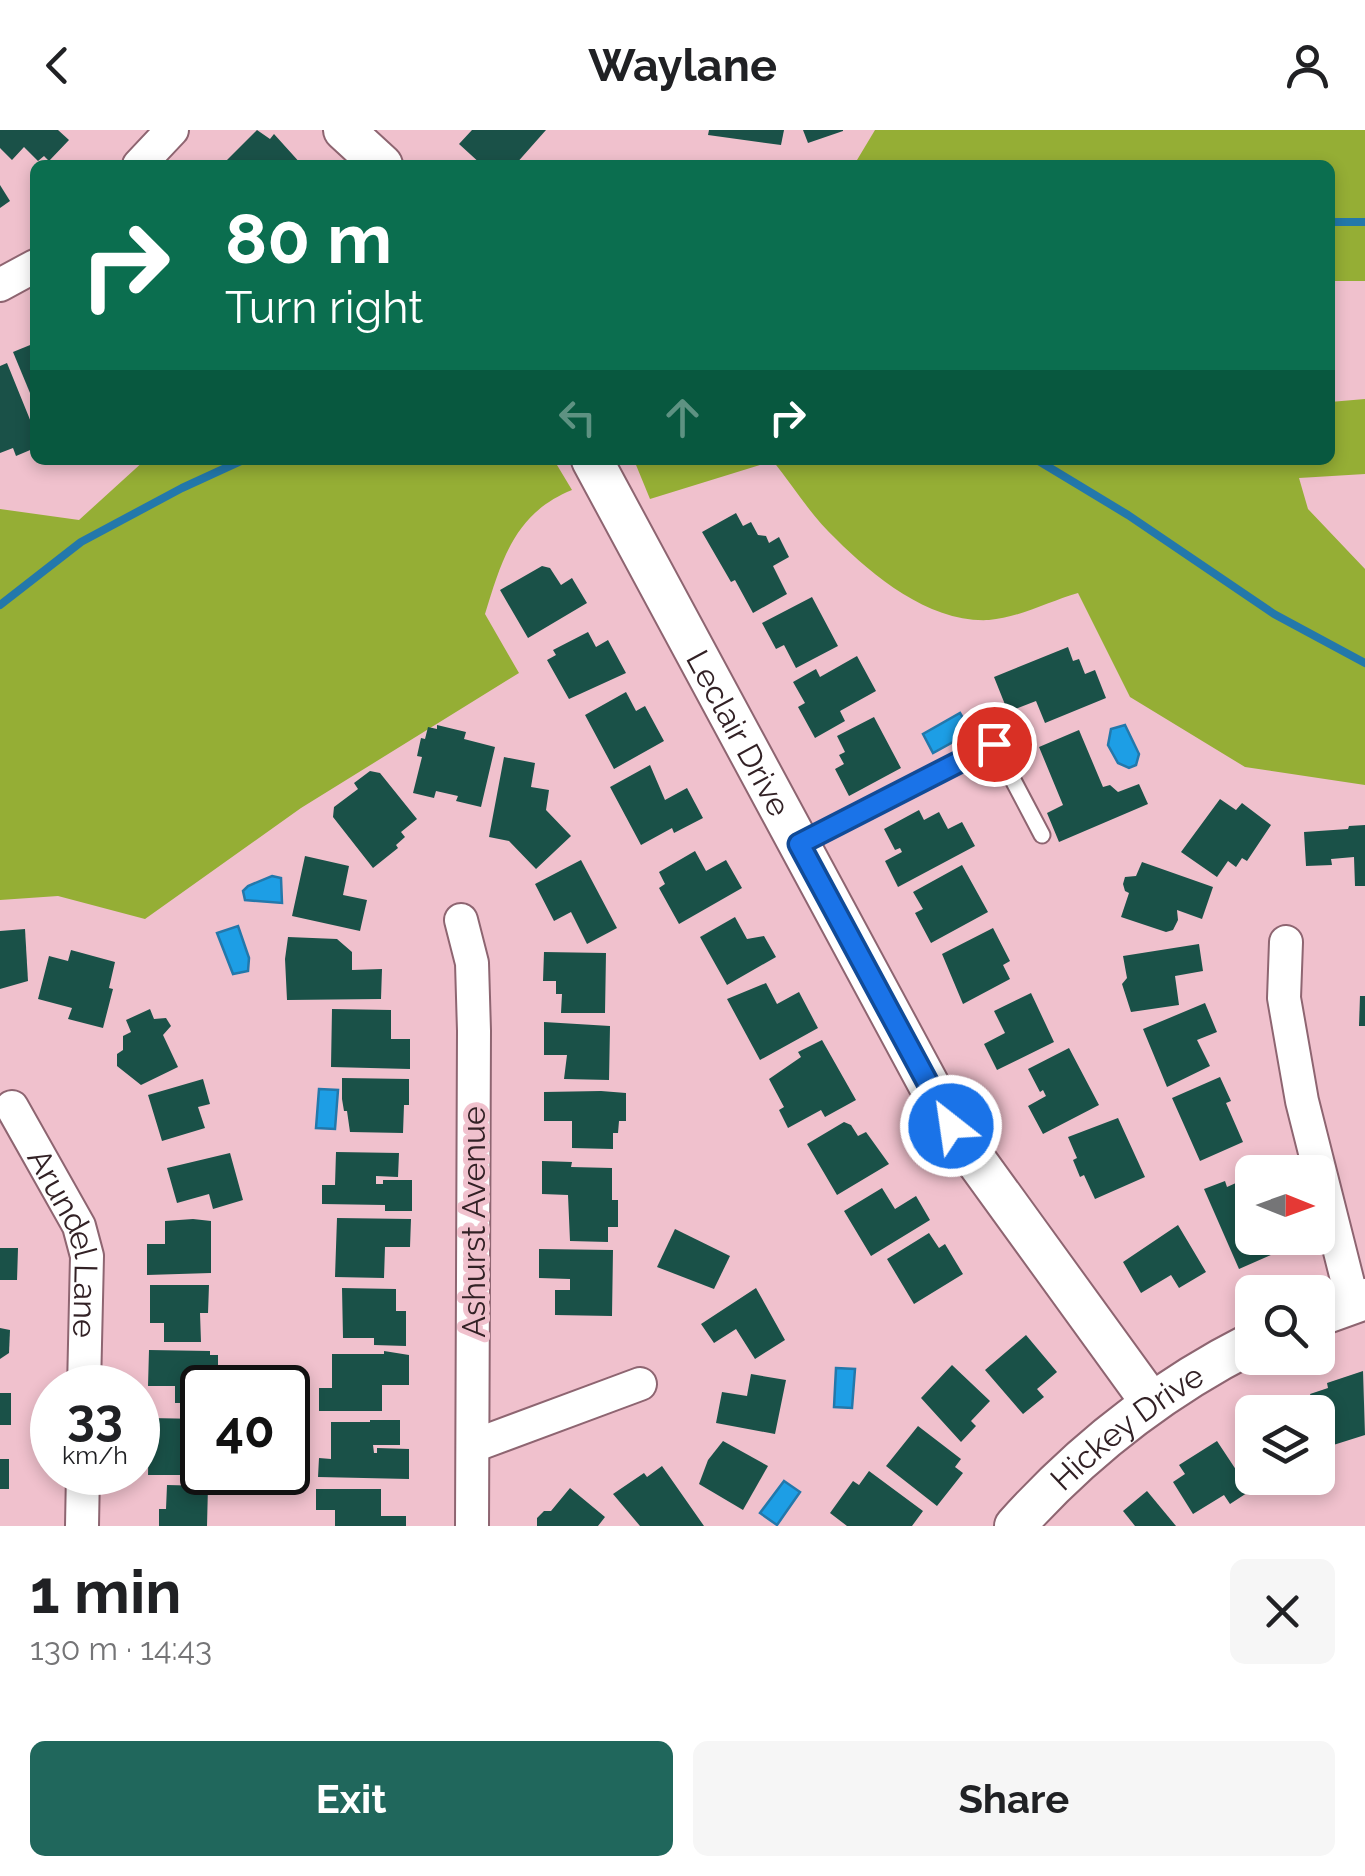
<!DOCTYPE html>
<html lang="en">
<head>
<meta charset="utf-8">
<style>
  :root { --surface:#fff; --page:#f6f6f6; --text:#202124; --muted:#757577; --accent:#20675c }
  body { margin:0; font-family:Raleway,sans-serif; background:var(--page); color:var(--text); height:100vh; display:flex; flex-direction:column; font-size:38px; white-space:nowrap }
  * { box-sizing:border-box; margin:0 }
  p { font-size:32px; color:var(--muted) }
  .icon { flex:none; width:55px; height:55px; fill:none; stroke:currentColor; stroke-width:2; stroke-linecap:round; stroke-linejoin:round }
  .map { position:relative; height:1396px; overflow:hidden }
  .side { display:flex; flex-direction:column; background:var(--surface); flex:1 }
  .side>* { flex:none }
  .top-card { position:absolute; left:30px; top:30px; width:1305px; height:305px; border-radius:15px; box-shadow:0 5px 15px #0003; background:#0b6e4f; color:#fff; overflow:hidden }
  .needle { width:65px; rotate:91deg }
  .tools { position:absolute; left:1235px; top:1025px; display:grid; gap:20px }
  .tools a { display:grid; place-items:center; width:100px; height:100px; border-radius:15px; background:var(--surface); box-shadow:0 5px 15px #0003; font-size:50px }
  .speed { position:absolute; left:30px; top:1235px; display:flex; gap:20px; font-size:50px; font-weight:700; text-align:center }
  .speed>* { display:grid; place-content:center; width:130px; height:130px; border-radius:50%; background:var(--surface); box-shadow:0 5px 15px #0003; line-height:1 }
  .speed small { font-size:25px; font-weight:400 }
  .speed .limit { border:5px solid #111; border-radius:15px; background:#fff; color:#111 }
  .pin { position:absolute; display:grid; place-items:center; width:85px; height:85px; color:#fff; margin:-42px; border:5px solid #fff; border-radius:50%; box-shadow:0 2px 10px #0007 }
  .me { position:absolute; width:110px; margin:-55px; rotate:330deg; stroke-linejoin:round; filter:drop-shadow(0 0 8px #0008) }
  .turn { display:flex; align-items:center; gap:35px; height:210px; padding:0 30px; font-size:45px }
  .turn .icon { width:130px; height:130px; stroke-width:2.5 }
  .turn b { display:block; font-size:70px; line-height:85px }
  .lanes { display:flex; align-items:center; height:95px; padding:0 30px; background:#0003; justify-content:center; gap:50px; direction:ltr }
  .lanes .off { opacity:.35 }
  .round { display:grid; place-items:center; flex:none; width:105px; height:105px; border-radius:15px; background:var(--page) }
  .summary { display:flex; align-items:center; justify-content:space-between; height:170px; padding:0 30px }
  h1 { font-size:60px; font-weight:700; line-height:75px }
  .action { display:flex; gap:20px; margin-top:auto; padding:20px 30px }
  .action a { flex:1; height:115px; border-radius:15px; background:var(--accent); color:#fff; font-size:40px; font-weight:700; line-height:115px; text-align:center }
  .action a+a { background:var(--page); color:var(--text) }
  header { display:flex; justify-content:space-between; align-items:center; height:130px; padding:0 30px; background:var(--surface); font-size:45px; font-weight:700 }
  .map>svg:first-child { display:block }
  .forest { fill:#95ae35 }
  .water { fill:#1d9ee5; stroke:#2378ab; stroke-width:2.5 }
  .lines { fill:none; stroke-linecap:round; stroke-linejoin:round }
  .stream { stroke:#2378ab; stroke-width:8 }
  .building { fill:#1a5148 }
  .service-casing { stroke:#8e6571; stroke-width:19 }
  .minor-casing { stroke:#8e6571; stroke-width:36 }
  .tertiary-casing { stroke:#8e6571; stroke-width:44 }
  .service { stroke:#fff; stroke-width:15 }
  .minor { stroke:#fff; stroke-width:32 }
  .tertiary { stroke:#fff; stroke-width:40 }
  .route-casing { stroke:#114b97; stroke-width:25 }
  .route { stroke:#1a73e8; stroke-width:18 }
  .labels { text-anchor:middle; dominant-baseline:central; stroke-width:10; stroke-linejoin:round; paint-order:stroke }
  .street-label { font-size:32px; fill:#322125; stroke:#f0c1cd }
</style>
</head>
<body>
<header><svg class="icon" aria-label="back" viewBox="0 0 24 24"><path d="M15 5l-7 7 7 7"/></svg>Waylane<svg class="icon" aria-label="person" viewBox="0 0 24 24"><circle cx="12" cy="8" r="4"/><path d="M4 21q1-7 8-7t8 7"/></svg></header>
<div class="map">
<svg width="1365" height="1396" viewBox="0 0 1365 1396">
  <rect width="100%" height="100%" fill="#f0c1cd"/>
  <g class="forest">
    <polygon points="875,0 1365,0 1365,151 1330,151 1330,35 854,35"/>
    <path d="M1365,269V344L1299,348L1308,379L1365,439V655L1245,637L1130,567L1078,463C1050,471 1018,488 989,490C931,493 875,448 836,409C812,387 793,356 773,331L650,369L634,330H1330V272Z"/>
    <path d="M145,330H554L572,360C515,383 502,429 485,484L519,543L301,678L145,789L58,766L0,770V379L79,390Z"/>
  </g>
  <g class="water">
    <polygon points="960,583 971,602 933,623 923,604"/>
    <polygon points="1125,595 1139,624 1136,635 1129,638 1118,633 1108,615 1111,599"/>
    <polygon points="272,746 281,748 282,773 245,770 243,761 248,756"/>
    <polygon points="238,796 249,828 248,841 233,844 217,803"/>
    <polygon points="319,959 338,960 335,999 316,998"/>
    <polygon points="836,1238 855,1239 852,1278 834,1277"/>
    <polygon points="784,1351 800,1362 777,1395 760,1383"/>
  </g>
  <g class="lines">
    <g class="stream">
      <polyline points="1330,92 1365,92"/>
      <polyline points="1037,330 1128,385 1274,484 1365,533"/>
      <polyline points="0,475 81,412 182,358 243,330"/>
    </g>
  </g>
  <g class="building">
    <polygon points="0,0 58,0 69,10 49,31 44,26 38,31 24,17 12,30 0,18"/>
    <polygon points="257,0 270,9 274,4 302,35 232,35 227,30"/>
    <polygon points="472,0 546,0 515,35 505,32 482,35 459,14"/>
    <polygon points="709,0 784,0 781,15 708,5"/>
    <polygon points="803,0 843,0 843,1 808,13"/>
    <polygon points="0,55 10,71 0,78"/>
    <polygon points="35,213 35,275 13,222"/>
    <polygon points="7,233 35,302 35,318 16,326 13,318 0,323 0,236"/>
    <polygon points="736,383 743,396 751,392 758,405 766,406 769,413 779,407 789,427 773,436 787,464 753,483 735,450 731,452 702,402"/>
    <polygon points="542,436 550,438 561,455 572,448 587,473 528,508 500,460"/>
    <polygon points="812,467 838,516 796,538 784,515 776,519 762,493"/>
    <polygon points="588,502 596,517 608,510 626,543 569,569 547,530 556,525 553,520"/>
    <polygon points="1068,517 1073,531 1079,529 1085,544 1095,540 1106,568 1045,593 1036,571 1008,582 994,547"/>
    <polygon points="857,526 876,561 840,581 845,591 815,608 798,577 805,573 793,552 816,539 820,547"/>
    <polygon points="626,562 636,581 645,576 664,611 614,639 585,585"/>
    <polygon points="874,587 901,638 849,666 835,639 844,634 839,625 845,622 837,606"/>
    <polygon points="437,595 466,602 464,609 495,617 481,677 456,671 458,666 436,661 434,668 413,663 422,627 417,626 421,608 425,609 428,597 437,599"/>
    <polygon points="1079,600 1103,657 1110,655 1118,662 1139,654 1148,674 1059,712 1047,683 1063,675 1039,617"/>
    <polygon points="504,627 535,633 531,657 549,660 546,680 571,706 536,739 509,711 489,707"/>
    <polygon points="650,635 665,670 687,658 703,688 674,703 672,698 641,715 610,657"/>
    <polygon points="370,641 380,643 417,689 401,702 405,707 396,715 398,718 373,738 333,687 334,677 358,659 354,653"/>
    <polygon points="1220,669 1236,680 1242,673 1271,695 1247,731 1242,728 1236,737 1228,731 1217,747 1181,722"/>
    <polygon points="919,680 924,690 939,682 948,699 962,692 975,716 898,757 885,731 902,722 900,718 895,720 884,699"/>
    <polygon points="1365,695 1365,756 1355,756 1354,727 1331,729 1332,735 1306,736 1304,702 1348,699 1349,696"/>
    <polygon points="695,721 706,741 726,730 742,758 679,794 659,758 665,754 659,742"/>
    <polygon points="305,726 349,736 343,765 367,770 360,801 292,786"/>
    <polygon points="581,730 617,798 587,814 571,782 554,791 535,754"/>
    <polygon points="1142,732 1213,757 1202,789 1177,780 1178,790 1173,800 1166,802 1121,787 1129,763 1125,761 1123,754 1125,747 1136,746"/>
    <polygon points="962,735 988,782 931,813 915,783 923,779 913,762"/>
    <polygon points="735,787 747,809 764,806 776,827 727,855 700,807"/>
    <polygon points="993,798 1010,831 1003,835 1010,849 963,874 942,824"/>
    <polygon points="25,799 28,851 0,859 0,801"/>
    <polygon points="288,807 337,809 352,822 352,840 382,839 381,869 287,870 285,829"/>
    <polygon points="1199,814 1203,841 1175,846 1179,875 1131,882 1122,854 1127,848 1123,826"/>
    <polygon points="71,820 115,832 109,858 113,859 103,898 68,889 72,878 38,869 49,826 68,831"/>
    <polygon points="544,822 606,823 605,883 561,883 562,864 556,864 556,851 543,851"/>
    <polygon points="766,853 777,874 799,862 818,898 760,930 727,869"/>
    <polygon points="1031,863 1054,912 997,940 984,914 1005,903 994,881"/>
    <polygon points="1360,866 1365,866 1365,896 1359,896"/>
    <polygon points="1205,873 1217,902 1197,910 1210,936 1167,957 1143,899"/>
    <polygon points="150,879 154,889 166,888 171,896 163,905 178,937 141,955 117,936 117,924 123,920 123,906 131,902 126,890"/>
    <polygon points="332,879 391,880 391,909 410,909 410,939 331,937"/>
    <polygon points="544,892 610,896 609,950 564,949 567,925 544,925"/>
    <polygon points="822,910 856,970 825,987 821,980 788,998 779,980 784,977 769,949 801,927 798,922"/>
    <polygon points="1069,918 1099,975 1043,1004 1028,976 1046,966 1043,960 1040,962 1028,939"/>
    <polygon points="1220,947 1231,971 1226,973 1243,1012 1200,1031 1172,968"/>
    <polygon points="342,948 409,949 409,975 404,975 403,1003 350,1002 347,981 344,981 342,969"/>
    <polygon points="203,949 210,974 198,977 205,998 162,1011 148,965"/>
    <polygon points="601,961 626,963 626,991 619,991 618,1003 613,1003 613,1019 572,1018 572,991 544,991 544,962"/>
    <polygon points="1118,988 1145,1047 1095,1069 1084,1045 1080,1047 1073,1030 1077,1028 1068,1007"/>
    <polygon points="844,992 851,995 858,1006 866,1002 889,1034 837,1065 807,1014"/>
    <polygon points="336,1022 399,1023 398,1047 376,1046 376,1054 383,1054 383,1050 412,1050 412,1081 385,1081 385,1075 322,1074 322,1055 335,1055"/>
    <polygon points="230,1023 243,1070 213,1079 209,1064 177,1073 167,1038"/>
    <polygon points="542,1031 572,1032 571,1037 612,1038 612,1070 618,1070 618,1097 608,1097 608,1112 570,1111 568,1065 542,1064"/>
    <polygon points="1247,1048 1252,1059 1252,1108 1274,1108 1280,1121 1239,1139 1204,1059 1225,1051 1227,1057"/>
    <polygon points="882,1058 895,1079 916,1066 930,1090 871,1126 844,1081"/>
    <polygon points="337,1088 411,1089 410,1117 385,1117 384,1148 335,1147"/>
    <polygon points="193,1089 211,1091 211,1143 147,1145 147,1114 165,1114 165,1091"/>
    <polygon points="1178,1095 1206,1142 1179,1158 1171,1145 1141,1163 1123,1132"/>
    <polygon points="675,1099 730,1126 714,1159 657,1137"/>
    <polygon points="929,1103 939,1118 945,1114 963,1144 914,1174 887,1129"/>
    <polygon points="0,1118 18,1118 17,1150 0,1150"/>
    <polygon points="539,1119 613,1120 612,1186 555,1185 555,1160 570,1160 570,1149 539,1148"/>
    <polygon points="150,1155 209,1155 208,1183 200,1183 201,1212 164,1212 164,1193 150,1193"/>
    <polygon points="342,1158 396,1159 396,1181 406,1181 406,1216 374,1215 374,1208 343,1208"/>
    <polygon points="756,1158 785,1210 755,1229 736,1199 714,1213 701,1194"/>
    <polygon points="0,1198 10,1200 9,1223 0,1229"/>
    <polygon points="1026,1205 1057,1242 1037,1259 1044,1267 1023,1284 985,1240"/>
    <polygon points="149,1220 210,1221 210,1225 218,1225 218,1235 210,1235 210,1258 202,1258 202,1273 175,1273 175,1256 148,1256"/>
    <polygon points="384,1221 409,1225 409,1255 382,1255 382,1281 319,1281 319,1258 332,1258 332,1224 384,1224"/>
    <polygon points="952,1235 990,1271 971,1291 976,1296 961,1312 921,1268"/>
    <polygon points="1363,1241 1365,1305 1327,1317 1310,1264 1328,1258 1327,1253"/>
    <polygon points="751,1244 786,1250 775,1304 716,1293 722,1262 747,1266"/>
    <rect x="0" y="1263" width="11" height="32"/>
    <polygon points="1289,1273 1293,1282 1270,1282"/>
    <polygon points="149,1288 202,1289 202,1311 197,1311 197,1345 148,1345"/>
    <polygon points="370,1290 400,1290 400,1315 373,1315 374,1323 377,1323 377,1318 409,1319 409,1349 318,1347 319,1328 331,1329 331,1292 370,1292"/>
    <polygon points="918,1296 961,1329 955,1337 963,1343 937,1376 886,1336"/>
    <polygon points="723,1311 768,1336 743,1380 699,1354 708,1330"/>
    <polygon points="1217,1311 1250,1361 1230,1374 1224,1365 1193,1384 1173,1352 1185,1344 1179,1335"/>
    <polygon points="1252,1315 1252,1345 1240,1321"/>
    <rect x="0" y="1329" width="9" height="30"/>
    <polygon points="662,1336 704,1396 640,1396 613,1364 644,1343 647,1347"/>
    <polygon points="869,1341 923,1381 912,1396 847,1396 830,1383 853,1351 859,1355"/>
    <polygon points="1254,1348 1276,1348 1259,1357"/>
    <polygon points="167,1355 208,1356 207,1396 159,1396 159,1379 166,1379"/>
    <polygon points="570,1358 605,1387 598,1396 537,1396 537,1388 544,1381 551,1381"/>
    <polygon points="316,1359 381,1359 381,1386 406,1386 406,1396 335,1396 335,1380 316,1380"/>
    <polygon points="1147,1361 1176,1396 1135,1396 1123,1381"/>
  </g>
  <g class="lines">
    <g class="service-casing">
      <polyline id="service" points="799,714 994,614 1042,705"/>
    </g>
    <g class="minor-casing">
      <g id="minor">
        <polyline points="139,35 172,0"/>
        <polyline points="0,155 35,136"/>
        <polyline points="461,790 472,833 474,901 472,1396"/>
        <polyline points="1286,812 1284,868 1302,971 1353,1173"/>
        <path id="s1" d="M12,977L79,1096L87,1126L84,1258"/>
        <polyline points="473,1316 640,1254"/>
        <polyline points="82,1396 83,1342"/>
      </g>
    </g>
    <g class="tertiary-casing">
      <g id="tertiary">
        <polyline points="344,0 382,35"/>
        <path id="s2" d="M592,330L951,996L1151,1272"/>
        <polyline points="1318,1186 1365,1169"/>
        <path id="s3" d="M1015,1396C1084,1319 1161,1259 1252,1213"/>
      </g>
    </g>
    <use href="#service" class="service"/>
    <use href="#minor" class="minor"/>
    <use href="#tertiary" class="tertiary"/>
  </g>
  <g class="lines">
    <g class="route-casing">
      <polyline id="route" points="951,996 799,714 994,614"/>
    </g>
    <use href="#route" class="route"/>
  </g>
  <g class="labels">
    <g class="street-label">
      <text stroke="none"><textPath href="#s2" startOffset="310">Leclair Drive</textPath></text>
      <text transform="translate(473 1092) rotate(-90)">Ashurst Avenue</text>
      <text stroke="none"><textPath href="#s1" startOffset="150">Arundel Lane</textPath></text>
      <text stroke="none"><textPath href="#s3" startOffset="150">Hickey Drive</textPath></text>
    </g>
  </g>
</svg>
<div class="tools">
<a><svg class="needle" viewBox="-14 -14 28 28"><path d="M0-13l5 13h-10z" fill="#e53935"/><path d="M0 13l5-13h-10z" fill="#757577"/></svg></a>
<a><svg class="icon" aria-label="search" viewBox="0 0 24 24"><circle cx="10" cy="10" r="6"/><path d="M15 15l6 6"/></svg></a>
<a><svg class="icon" aria-label="layers" viewBox="0 0 24 24"><path d="M12 4l9 5-9 5-9-5zM3 14l9 5 9-5"/></svg></a>
</div>
<div class="speed"><div>33<small>km/h</small></div><div class="limit">40</div></div>
<div class="pin" style="left:994px;top:614px;background:#d93025"><svg class="icon" aria-label="arrive" viewBox="0 0 24 24"><path d="M6 21V4h12l-3 4 3 4H6"/></svg></div>
<svg class="me" style="left:951px;top:996px" viewBox="-20 -20 40 40"><circle r="17" fill="#1a73e8" stroke="#fff" stroke-width="3"/><path d="M0-11L8 9 0 5-8 9z" fill="#fff"/></svg>
<div class="top-card">
<div class="turn"><svg class="icon" aria-label="right" viewBox="0 0 24 24"><path d="M7 20v-9h11M14 6l5 5-5 5"/></svg><div><b>80 m</b>Turn right</div></div>
<div class="lanes"><svg class="icon off" aria-label="left" viewBox="0 0 24 24"><path d="M17 20v-9H6M10 6l-5 5 5 5"/></svg><svg class="icon off" aria-label="ahead" viewBox="0 0 24 24"><path d="M12 20V5M6 11l6-6 6 6"/></svg><svg class="icon" aria-label="right" viewBox="0 0 24 24"><path d="M7 20v-9h11M14 6l5 5-5 5"/></svg></div>
</div>
</div>
<section class="side">
<div class="summary"><div><h1>1 min</h1><p>130 m · 14:43</p></div><a class="round"><svg class="icon" aria-label="close" viewBox="0 0 24 24"><path d="M6 6l12 12M18 6L6 18"/></svg></a></div>
<div class="action"><a>Exit</a><a>Share</a></div>
</section>
</body>
</html>
